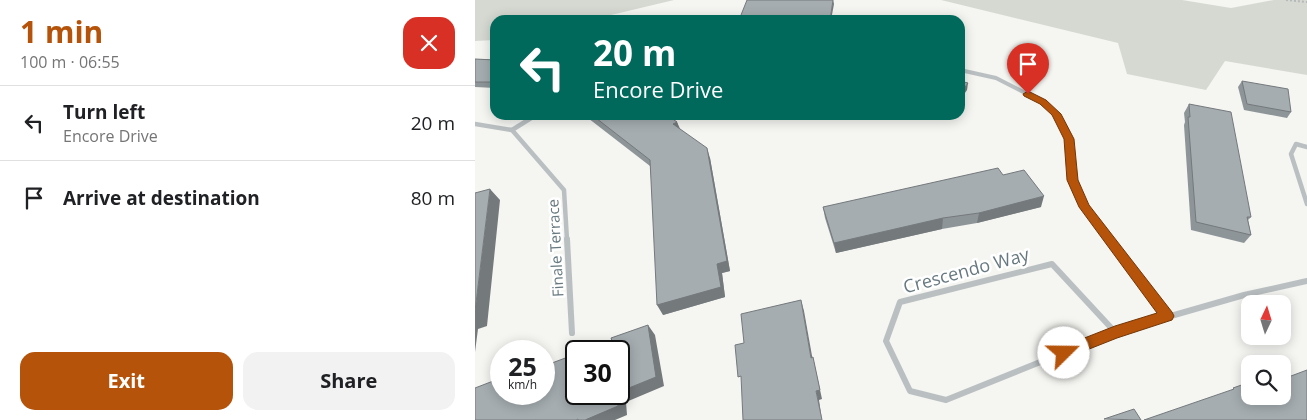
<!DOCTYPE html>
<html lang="en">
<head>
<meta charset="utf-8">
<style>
  :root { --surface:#fff; --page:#f2f2f2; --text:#202124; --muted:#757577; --line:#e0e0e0; --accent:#b45309 }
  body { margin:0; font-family:"Open Sans",sans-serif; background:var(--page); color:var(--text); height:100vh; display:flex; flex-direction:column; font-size:19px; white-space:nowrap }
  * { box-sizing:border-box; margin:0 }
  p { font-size:16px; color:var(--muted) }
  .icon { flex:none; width:28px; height:28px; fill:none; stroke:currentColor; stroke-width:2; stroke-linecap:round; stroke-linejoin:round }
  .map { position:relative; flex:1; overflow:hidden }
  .side { display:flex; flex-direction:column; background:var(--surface); width:475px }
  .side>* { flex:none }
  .hud { position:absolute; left:15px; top:15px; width:475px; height:105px; border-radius:15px; box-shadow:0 2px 12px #0003; background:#00695c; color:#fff; overflow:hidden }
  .needle { width:32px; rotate:4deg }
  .controls { position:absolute; left:766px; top:295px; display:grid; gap:10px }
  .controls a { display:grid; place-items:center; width:50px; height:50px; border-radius:10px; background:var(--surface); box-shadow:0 2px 12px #0003; font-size:25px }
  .speed { position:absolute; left:15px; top:340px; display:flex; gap:10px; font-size:25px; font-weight:700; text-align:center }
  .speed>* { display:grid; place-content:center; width:65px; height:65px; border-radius:50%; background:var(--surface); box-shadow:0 2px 12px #0003; line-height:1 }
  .speed small { font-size:12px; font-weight:400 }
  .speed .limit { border:2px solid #111; border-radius:8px; background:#fff; color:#111 }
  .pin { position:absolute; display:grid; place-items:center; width:42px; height:42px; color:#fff; margin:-51px -21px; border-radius:50% 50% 50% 0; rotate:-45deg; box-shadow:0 0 5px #0007 }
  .pin .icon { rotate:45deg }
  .me { position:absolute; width:55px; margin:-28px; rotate:68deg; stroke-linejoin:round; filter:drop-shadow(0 0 4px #0008) }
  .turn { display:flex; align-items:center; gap:18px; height:105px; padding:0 20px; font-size:22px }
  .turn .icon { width:65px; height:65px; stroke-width:2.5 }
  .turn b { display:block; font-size:35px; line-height:42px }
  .round { display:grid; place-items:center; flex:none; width:52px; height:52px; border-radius:15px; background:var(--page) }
  .headline { display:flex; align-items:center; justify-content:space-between; height:85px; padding:0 20px }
  h1 { font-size:30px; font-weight:700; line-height:38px; color:var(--accent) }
  .button { display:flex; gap:10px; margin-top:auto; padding:10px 20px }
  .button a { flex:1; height:58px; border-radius:15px; background:var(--accent); color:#fff; font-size:20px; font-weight:700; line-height:58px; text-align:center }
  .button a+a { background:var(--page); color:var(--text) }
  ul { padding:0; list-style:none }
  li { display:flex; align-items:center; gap:15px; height:75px; padding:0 20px; border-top:1px solid var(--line) }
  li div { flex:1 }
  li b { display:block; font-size:19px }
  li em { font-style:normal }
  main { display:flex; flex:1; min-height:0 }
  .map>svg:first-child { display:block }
  .green { fill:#d6d9d2 }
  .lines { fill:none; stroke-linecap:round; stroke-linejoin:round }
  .path { stroke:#b5b9ba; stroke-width:2; stroke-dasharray:2 2; stroke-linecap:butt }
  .street-far2 { stroke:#bac0c2; stroke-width:4 }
  .street-far1 { stroke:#bac0c2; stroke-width:4.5 }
  .street { stroke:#bac0c2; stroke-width:6 }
  .wall { fill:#8e9598 }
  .shaded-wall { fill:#74797c }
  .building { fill:#a5adb1; stroke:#74797c }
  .route { fill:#b45309; stroke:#753606 }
  .labels { text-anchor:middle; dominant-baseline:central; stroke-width:5; stroke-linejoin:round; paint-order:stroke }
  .street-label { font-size:15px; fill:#677980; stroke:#fff }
  .near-street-label { font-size:18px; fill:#677980; stroke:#fff }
</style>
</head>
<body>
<main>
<section class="side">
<div class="headline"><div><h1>1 min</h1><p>100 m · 06:55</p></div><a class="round" style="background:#d93025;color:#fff"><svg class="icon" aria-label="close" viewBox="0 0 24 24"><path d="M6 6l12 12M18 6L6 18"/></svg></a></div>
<ul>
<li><svg class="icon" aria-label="left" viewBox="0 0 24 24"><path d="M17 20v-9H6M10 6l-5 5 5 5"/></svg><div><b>Turn left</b><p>Encore Drive</p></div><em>20 m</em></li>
<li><svg class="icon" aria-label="arrive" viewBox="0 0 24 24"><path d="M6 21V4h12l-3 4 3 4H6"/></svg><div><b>Arrive at destination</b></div><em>80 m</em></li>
</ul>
<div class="button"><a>Exit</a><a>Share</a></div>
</section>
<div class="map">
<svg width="832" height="420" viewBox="0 0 832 420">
  <rect width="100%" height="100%" fill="#f5f5f2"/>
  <g class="green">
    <polygon points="0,0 199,0 115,20 20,20 20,40 0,41"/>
    <polygon points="466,0 707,0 756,8 799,0 832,0 832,75 750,61 731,90 652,74 643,43"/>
  </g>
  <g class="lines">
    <polyline class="path" points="811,0 832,2"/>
    <polyline class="street-far2" points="485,70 521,78 570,103"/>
    <g class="street-far1">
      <polyline points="568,102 581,114 594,139 597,180 609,207 634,240"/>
      <polyline points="0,124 37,130 89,190 92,240"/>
      <polyline points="37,130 61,115"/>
      <polyline points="832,147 821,144 816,154 832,204"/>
    </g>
    <g class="street">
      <polyline points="92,239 97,333"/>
      <polyline points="633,239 693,316"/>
      <polygon points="577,264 640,332 471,400 435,391 411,341 425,302"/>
      <polyline points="640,332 769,295 832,281"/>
    </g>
  </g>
  <g class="wall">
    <polygon points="0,59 20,60 20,88 0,87"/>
    <polygon points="767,81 816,112 812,118 769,110 763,87"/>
    <polygon points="714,104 776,217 773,220 776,235 769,243 716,230 709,125 710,122 709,113"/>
    <polygon points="109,115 192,115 202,122 204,128 235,158 255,271 247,273 250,297 188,315 175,166"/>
    <polygon points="528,175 566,207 502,223 467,229 361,253 350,218 348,207"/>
  </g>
  <g class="shaded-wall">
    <polygon points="358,0 359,4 356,20 355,20"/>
    <polygon points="493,83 492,90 485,100 485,94"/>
    <polygon points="202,122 206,131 198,124"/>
    <polygon points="232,148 235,158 255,271 247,273 250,297 188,315 182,305 242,264"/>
    <polygon points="15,189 25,200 12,326 3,329 0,352 0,311"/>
    <polygon points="569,196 566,207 502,223 504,213"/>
    <polygon points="468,218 467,229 361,253 359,243"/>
    <polygon points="326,300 329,311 339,367 336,358"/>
    <polygon points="173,325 180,335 189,386 151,402 152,415 140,420 110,420 142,394 144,394 144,392"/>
    <polygon points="338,357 347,399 344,400 347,420 341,391"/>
  </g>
  <g class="building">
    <polygon points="272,0 358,0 355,20 264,20"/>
    <polygon points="0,59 20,60 20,82 0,82"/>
    <polygon points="485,81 493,83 485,94"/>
    <polygon points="767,81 813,89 816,112 772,104"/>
    <polygon points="714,104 756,112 776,217 772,217 776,235 721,222 714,130 713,117 715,117"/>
    <polygon points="117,115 192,115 202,122 198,124 232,148 252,261 242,264 246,287 182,305 175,160"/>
    <polygon points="523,168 528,175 549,170 569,196 504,213 468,218 359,243 348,207"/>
    <polygon points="15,189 0,311 0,193"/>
    <polygon points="326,300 336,358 338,357 345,390 341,391 347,420 268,420 266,376 263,377 260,345 269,343 266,314"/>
    <polygon points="173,325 181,377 144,392 144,351 108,351 137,341 136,338"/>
    <polygon points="101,354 101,394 142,394 143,406 110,420 103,420 103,419 101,420 0,420 0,388 26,378 26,394 69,394 69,366"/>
    <polygon points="832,370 832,420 669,420 759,389 758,388 775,382 775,396 808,396 808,379"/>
    <polygon points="659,409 666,420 629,419"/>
  </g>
  <polygon class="route" points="553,91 571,100 586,114 599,139 603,180 614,205 697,312 699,316 697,320 642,338 589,359 584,357 582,353 584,348 640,326 682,313 604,207 592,180 589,139 577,115 565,104 549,96 548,94"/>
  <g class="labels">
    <g class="street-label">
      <text transform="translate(80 248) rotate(-93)">Finale Terrace</text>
    </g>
    <g class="near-street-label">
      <text transform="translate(491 270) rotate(-15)">Crescendo Way</text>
    </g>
  </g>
</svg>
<div class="controls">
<a><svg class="needle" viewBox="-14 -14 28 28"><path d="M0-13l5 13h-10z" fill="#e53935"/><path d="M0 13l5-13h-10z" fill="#757577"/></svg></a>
<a><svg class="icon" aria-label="search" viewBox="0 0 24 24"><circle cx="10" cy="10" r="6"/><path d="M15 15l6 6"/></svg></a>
</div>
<div class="speed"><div>25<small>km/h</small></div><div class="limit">30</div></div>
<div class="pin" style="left:553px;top:94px;background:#d93025"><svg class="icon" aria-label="arrive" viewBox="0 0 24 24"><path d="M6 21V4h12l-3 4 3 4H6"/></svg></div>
<svg class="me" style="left:589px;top:353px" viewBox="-20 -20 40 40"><circle r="19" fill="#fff"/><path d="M0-13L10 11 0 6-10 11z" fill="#b45309"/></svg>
<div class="hud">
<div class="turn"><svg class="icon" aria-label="left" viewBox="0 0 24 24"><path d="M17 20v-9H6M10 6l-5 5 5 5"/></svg><div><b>20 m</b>Encore Drive</div></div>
</div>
</div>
</main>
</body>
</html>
